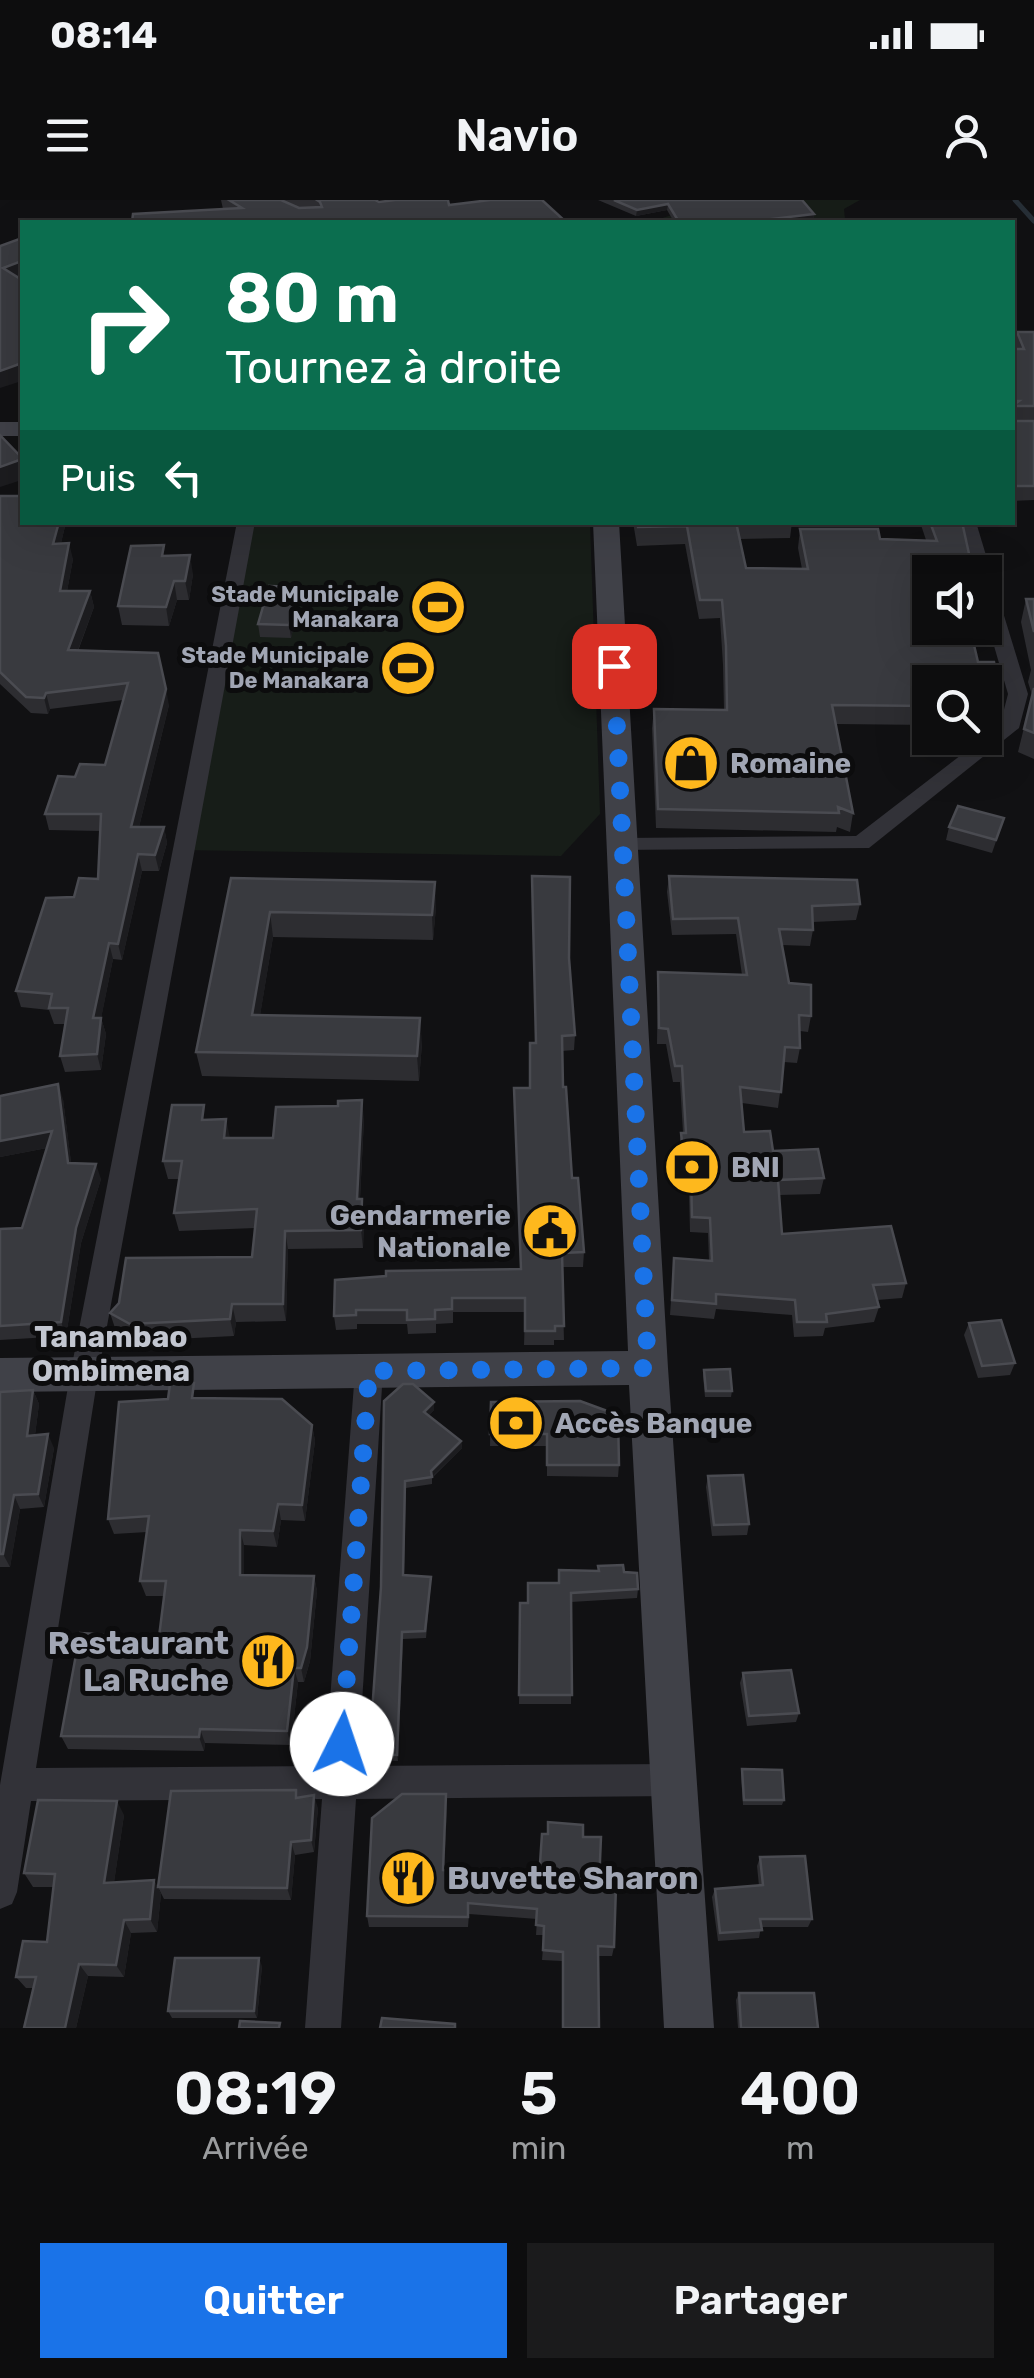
<!DOCTYPE html>
<html lang="fr">
<head>
<meta charset="utf-8">
<style>
  :root { --surface:#0d0d0e; --page:#1b1b1c; --text:#f1f3f6; --muted:#9a9c9e; --line:#2d2d2e; --accent:#1a73e8 }
  body { margin:0; font-family:Rubik,sans-serif; background:var(--page); color:var(--text); height:100vh; display:flex; flex-direction:column; font-size:38px; white-space:nowrap }
  * { box-sizing:border-box; margin:0 }
  p { font-size:32px; color:var(--muted) }
  .icon { flex:none; width:55px; height:55px; fill:none; stroke:currentColor; stroke-width:2; stroke-linecap:round; stroke-linejoin:round }
  .map { position:relative; height:1828px; overflow:hidden }
  .side { display:flex; flex-direction:column; background:var(--surface); flex:1 }
  .side>* { flex:none }
  .guide { position:absolute; left:20px; top:20px; width:995px; height:305px; border-radius:0px; box-shadow:0 10px 40px #0002,0 0 0 2px var(--line); background:#0b6e4f; color:#fff; overflow:hidden }
  .controls { position:absolute; left:912px; top:355px; display:grid; gap:20px }
  .controls a { display:grid; place-items:center; width:90px; height:90px; border-radius:0px; background:var(--surface); box-shadow:0 10px 40px #0002,0 0 0 2px var(--line); font-size:50px }
  .pin { position:absolute; display:grid; place-items:center; width:85px; height:85px; color:#fff; margin:-42px; border-radius:20px; box-shadow:0 5px 15px #0006 }
  .me { position:absolute; width:110px; margin:-55px; rotate:4deg; stroke-linejoin:round; filter:drop-shadow(0 0 8px #0008) }
  .turn { display:flex; align-items:center; gap:35px; height:210px; padding:0 40px; font-size:45px }
  .turn .icon { width:130px; height:130px; stroke-width:2.5 }
  .turn b { display:block; font-size:70px; line-height:85px }
  .then { display:flex; align-items:center; height:95px; padding:0 40px; background:#0003; gap:20px; font-size:38px }
  .eta { display:flex; justify-content:space-evenly; align-items:center; height:170px; text-align:center }
  .eta b { font-size:60px; font-weight:600; line-height:70px }
  .button { display:flex; gap:20px; margin-top:auto; padding:20px 40px }
  .button a { flex:1; height:115px; border-radius:0px; background:var(--accent); color:#fff; font-size:40px; font-weight:600; line-height:115px; text-align:center }
  .button a+a { background:var(--page); color:var(--text) }
  .status { display:flex; justify-content:space-between; align-items:center; height:70px; padding:0 50px; background:var(--surface); direction:ltr }
  .status svg { height:28px; fill:currentColor }
  header { display:flex; justify-content:space-between; align-items:center; height:130px; padding:0 40px; background:var(--surface); font-size:45px; font-weight:600 }
  .map>svg:first-child { display:block }
  .green { fill:#171d18 }
  .lines { fill:none; stroke-linecap:round; stroke-linejoin:round }
  .stream { stroke:#272f37; stroke-width:5 }
  .street { fill:#323238; fill-rule:evenodd }
  .secondary { fill:#404148; fill-rule:evenodd }
  .wall { fill:#2d2d31 }
  .shaded-wall { fill:#1c1c1f }
  .building { fill:#393a3f; stroke:#4a4b51; stroke-width:2.5 }
  .route { stroke:#1a73e8; stroke-width:18; stroke-dasharray:0 32.4 }
  .labels { text-anchor:middle; dominant-baseline:central; stroke-width:10; stroke-linejoin:round; paint-order:stroke }
  .far-poi-label { font-size:22px; font-weight:bold; fill:#a1a6b4; stroke:#0c0c0d; text-anchor:end }
  .poi-label { font-size:28px; font-weight:bold; fill:#a1a6b4; stroke:#0c0c0d; text-anchor:start }
  .neighbourhood-label { font-size:30px; font-weight:bold; fill:#c2c6d0; stroke:#0c0c0d }
  .near-poi-label { font-size:32px; font-weight:bold; fill:#a1a6b4; stroke:#0c0c0d; text-anchor:end }
</style>
</head>
<body>
<div class="status"><b>08:14</b><svg viewBox="0 0 49 12"><path d="M0 12V9h3v3zM5 12V6h3v6zM10 12V3h3v9zM15 12V0h3v12zM26 1h20v11H26zM47 4h2v5h-2z"/></svg></div>
<header><svg class="icon" aria-label="menu" viewBox="0 0 24 24"><path d="M4 6h16M4 12h16M4 18h16"/></svg>Navio<svg class="icon" aria-label="person" viewBox="0 0 24 24"><circle cx="12" cy="8" r="4"/><path d="M4 21q1-7 8-7t8 7"/></svg></header>
<div class="map">
<svg width="1034" height="1828" viewBox="0 0 1034 1828">
  <rect width="100%" height="100%" fill="#111113"/>
  <g class="green">
    <polygon points="722,0 860,0 844,9 845,19 870,22 649,22"/>
    <polygon points="254,323 590,323 600,614 561,656 180,650"/>
  </g>
  <g class="lines">
    <polyline class="stream" points="1015,0 1034,21"/>
    <g class="street">
      <polygon points="237,322 255,322 98,1175 36,1568 325,1566 355,1171 359,1162 369,1159 379,1162 383,1171 358,1566 674,1564 686,1568 690,1580 686,1592 674,1596 356,1599 341,1828 305,1828 322,1599 31,1601 17,1692 12,1704 0,1709 0,1585 70,1175"/>
      <polygon points="958,322 976,322 991,372 989,376 973,372"/>
      <polygon points="985,377 994,383 1028,494 1019,528 869,648 615,650 612,645 623,638 856,636 1000,525 1008,494 985,415"/>
    </g>
    <g class="secondary">
      <rect x="0" y="222" width="22" height="14"/>
      <polygon points="593,322 619,322 668,1168 714,1828 664,1828 629,1185 0,1192 0,1158 628,1151"/>
    </g>
  </g>
  <g class="wall">
    <polygon points="221,0 375,0 379,2 449,5 223,9"/>
    <polygon points="598,0 802,0 814,14 813,21 800,22 674,22 667,10 636,16"/>
    <polygon points="1017,132 1034,132 1034,220 1013,220 1034,221 1034,300 1012,301 1012,151 1015,149 1014,146"/>
    <polygon points="0,296 22,322 66,322 61,343 73,359 67,391 90,391 94,407 78,451 169,505 139,627 164,627 167,643 159,671 142,671 122,760 113,759 101,818 106,834 101,870 65,872 60,856 65,824 54,824 49,810 21,807 16,791 74,697 98,679 100,631 49,630 45,614 75,577 105,565 123,500 50,509 48,514 31,513 0,484"/>
    <polygon points="633,322 792,322 790,338 740,339 746,368 802,369 798,348 800,329 878,329 880,339 926,340 920,322 962,322 973,372 930,372 930,428 970,428 978,462 994,462 1002,504 997,523 985,532 985,482 930,482 930,525 836,524 853,613 850,632 837,627 836,632 656,628 652,528 654,509 724,510 723,465 720,418 699,419 685,344 637,346"/>
    <polygon points="166,355 193,374 189,400 177,400 169,426 122,425 118,406"/>
    <polygon points="1026,399 1034,399 1034,559 1018,552 1032,495 1028,482 1031,470 1021,422"/>
    <polygon points="300,400 291,438 260,437 258,424"/>
    <polygon points="1004,618 992,653 946,640 949,627"/>
    <polygon points="669,676 860,704 856,720 813,722 813,730 810,746 782,745 789,783 811,816 808,832 800,831 800,848 797,863 784,862 778,908 742,903 744,932 773,951 824,978 820,994 779,995 782,1034 906,1083 902,1098 877,1100 879,1107 874,1122 825,1128 823,1136 794,1137 792,1115 716,1109 714,1119 670,1115 674,1058 709,1061 708,1033 690,1032 689,992 684,992 679,948 681,933 683,933 680,882 673,882 666,844 657,844 658,772 742,775 736,734 672,735 667,692"/>
    <polygon points="231,678 436,707 433,740 273,737 260,815 422,843 419,881 202,876 196,852"/>
    <polygon points="569,758 575,835 574,850 562,851 563,887 572,978 584,1052 583,1067 562,1067 564,1140 554,1140 554,1145 524,1145 525,1112 453,1112 453,1123 436,1124 436,1133 408,1134 407,1124 357,1124 357,1129 336,1130 334,1116 520,1069 530,888 535,843"/>
    <polygon points="0,896 63,899 71,963 101,979 81,1043 66,1136 0,1140 0,1029 22,1028 47,948 0,957"/>
    <polygon points="364,919 360,999 364,1017 363,1048 288,1049 286,1121 236,1122 234,1136 135,1141 116,1131 110,1113 252,1057 255,1028 179,1031 174,1013 179,979 168,979 163,961 207,920 230,938 273,938"/>
    <polygon points="969,1123 1015,1163 1010,1175 978,1178 964,1135"/>
    <polygon points="704,1170 732,1191 731,1197 705,1197 703,1176"/>
    <polygon points="33,1190 39,1204 35,1235 54,1248 44,1307 20,1309 10,1367 0,1367 0,1192"/>
    <polygon points="198,1198 312,1225 315,1241 305,1321 281,1320 277,1347 244,1345 244,1375 314,1376 317,1391 310,1461 304,1482 298,1482 291,1545 205,1543 204,1551 68,1549 61,1536 159,1437 164,1396 146,1396 140,1381 147,1332 114,1334 108,1319"/>
    <polygon points="384,1201 434,1210 428,1216 461,1241 462,1248 432,1278 432,1284 406,1288 404,1375 431,1383 426,1438 403,1439 398,1561 370,1560 369,1554 381,1387"/>
    <polygon points="491,1202 619,1265 618,1277 547,1276 547,1246 490,1246"/>
    <polygon points="708,1276 749,1324 747,1335 712,1336 706,1287"/>
    <polygon points="598,1366 624,1372 638,1389 637,1398 571,1402 571,1504 519,1504 520,1403 528,1403 598,1371"/>
    <polygon points="743,1473 799,1513 796,1522 747,1526 740,1483"/>
    <polygon points="742,1569 784,1600 782,1605 743,1605 741,1574"/>
    <polygon points="296,1590 298,1597 318,1608 314,1652 295,1655 291,1700 164,1699 158,1687"/>
    <polygon points="447,1606 444,1670 539,1678 583,1637 599,1684 614,1747 612,1756 598,1756 599,1828 563,1828 562,1761 542,1760 544,1735 536,1735 537,1719 469,1714 468,1727 369,1727 367,1716"/>
    <polygon points="124,1615 114,1682 154,1680 161,1694 157,1732 131,1733 124,1777 88,1776 76,1828 24,1828 34,1788 26,1788 16,1777 47,1742 54,1687 33,1687 24,1673"/>
    <polygon points="760,1657 812,1719 808,1727 761,1727 759,1738 718,1741 712,1697 715,1689 759,1686 757,1666"/>
    <polygon points="262,1766 257,1818 172,1818 168,1811"/>
    <polygon points="739,1793 818,1828 738,1828 736,1800"/>
  </g>
  <g class="shaded-wall">
    <polygon points="668,4 667,10 636,16 637,10"/>
    <polygon points="814,14 813,21 772,22 772,19"/>
    <polygon points="22,61 22,78 6,83 3,68"/>
    <polygon points="22,163 22,181 0,188 0,171"/>
    <polygon points="22,259 22,280 0,287 0,267"/>
    <polygon points="59,322 66,322 57,360 53,344"/>
    <polygon points="69,343 73,359 64,407 60,391"/>
    <polygon points="190,355 193,374 189,400 185,381"/>
    <polygon points="174,381 177,400 169,426 166,407"/>
    <polygon points="299,387 300,400 291,438 289,425"/>
    <polygon points="90,391 94,407 72,466 68,450"/>
    <polygon points="166,489 169,505 135,643 131,627"/>
    <polygon points="46,493 50,509 48,514 44,498"/>
    <polygon points="1002,504 997,523 985,532 985,516"/>
    <polygon points="164,627 167,643 159,671 155,655"/>
    <polygon points="138,654 142,671 122,760 118,744"/>
    <polygon points="435,682 436,707 433,740 432,715"/>
    <polygon points="270,712 273,737 256,840 252,815"/>
    <polygon points="109,743 113,759 98,834 93,818"/>
    <polygon points="101,818 106,834 101,870 97,854"/>
    <polygon points="420,818 422,843 419,881 417,856"/>
    <polygon points="58,884 63,899 73,977 68,963"/>
    <polygon points="362,900 364,919 359,1017 357,999"/>
    <polygon points="226,919 230,938 224,938"/>
    <polygon points="52,931 57,946 0,957 0,941"/>
    <polygon points="96,964 101,979 81,1043 66,1136 61,1122 76,1028"/>
    <polygon points="362,999 364,1017 363,1048 361,1030"/>
    <polygon points="285,1031 288,1049 286,1121 283,1104"/>
    <polygon points="232,1104 236,1122 234,1136 230,1119"/>
    <polygon points="33,1190 39,1204 33,1250 27,1236"/>
    <polygon points="434,1202 434,1210 425,1220 424,1212"/>
    <polygon points="312,1225 315,1241 305,1321 302,1305"/>
    <polygon points="48,1234 54,1248 44,1307 38,1294"/>
    <polygon points="461,1241 462,1248 431,1278 431,1271"/>
    <polygon points="14,1295 20,1309 10,1367 3,1354"/>
    <polygon points="278,1304 281,1320 277,1347 273,1331"/>
    <polygon points="240,1330 244,1345 244,1390 240,1375"/>
    <polygon points="314,1376 317,1391 310,1461 304,1482 301,1468"/>
    <polygon points="402,1432 403,1439 398,1561 397,1555"/>
    <polygon points="294,1468 298,1482 291,1545 287,1531"/>
    <polygon points="200,1529 205,1543 204,1551 199,1537"/>
    <polygon points="446,1594 447,1606 444,1681 443,1670"/>
    <polygon points="314,1595 318,1608 314,1652 311,1640"/>
    <polygon points="117,1601 124,1615 112,1696 104,1683"/>
    <polygon points="291,1642 295,1655 291,1700 287,1688"/>
    <polygon points="154,1680 161,1694 157,1732 150,1719"/>
    <polygon points="124,1720 131,1733 124,1777 116,1765"/>
    <polygon points="259,1758 262,1766 257,1818 254,1811"/>
    <polygon points="79,1764 88,1776 76,1828 65,1828"/>
  </g>
  <g class="building">
    <polygon points="229,0 281,0 299,8 322,7 320,2 317,0 375,0 379,2 395,0 448,0 449,5 490,0 542,0 566,22 132,22 133,14 242,8"/>
    <polygon points="614,0 802,0 814,14 772,19 774,22 679,22 668,4 637,10"/>
    <polygon points="22,38 22,61 3,68 22,80 22,163 0,171 0,46"/>
    <polygon points="1017,132 1034,132 1034,206 1013,206 1013,221 1034,221 1034,286 1012,286 1012,206 1019,201 1012,201 1013,149 1024,149"/>
    <polygon points="0,235 22,258 22,259 0,267"/>
    <polygon points="0,296 22,296 22,322 59,322 53,344 69,343 60,391 90,391 68,450 158,453 166,489 131,627 164,627 155,655 138,654 118,744 109,743 93,818 101,818 97,854 60,856 68,808 49,808 52,794 16,791 46,698 74,697 79,678 98,679 101,614 45,614 58,576 75,577 80,564 105,565 128,483 46,493 44,498 26,497 0,472"/>
    <polygon points="637,322 736,322 746,368 808,369 800,329 878,329 880,339 937,341 930,322 962,322 973,372 930,372 930,428 970,428 978,462 994,462 1002,504 985,516 985,482 930,482 930,506 832,505 853,613 838,607 839,613 658,609 654,509 727,510 726,446 722,400 700,400 687,326 638,327"/>
    <polygon points="164,345 162,356 190,355 185,381 174,381 166,407 118,406 131,346"/>
    <polygon points="269,386 299,387 289,425 258,424"/>
    <polygon points="1026,399 1034,399 1034,432"/>
    <polygon points="1034,488 1034,533 1024,529"/>
    <polygon points="958,606 1004,618 996,640 949,627"/>
    <polygon points="532,676 570,677 569,758 575,835 562,836 563,887 566,887 572,978 578,978 584,1052 562,1053 564,1126 555,1126 555,1131 525,1131 525,1098 452,1098 452,1109 435,1110 435,1119 407,1120 407,1110 356,1110 356,1115 334,1116 335,1080 386,1076 386,1071 521,1069 514,888 530,888 530,843 536,843"/>
    <polygon points="669,676 857,680 860,704 812,706 813,730 779,729 789,783 811,785 811,816 799,815 800,848 785,847 781,892 740,887 744,932 770,931 773,951 818,949 824,978 778,980 782,1034 891,1026 906,1083 873,1085 879,1107 826,1114 827,1122 797,1122 795,1100 716,1094 716,1104 672,1100 674,1058 712,1061 710,1018 692,1017 691,976 686,976 681,933 686,933 682,866 675,866 668,829 659,828 658,772 747,775 738,718 673,719"/>
    <polygon points="231,678 435,682 432,715 270,712 252,815 420,818 417,856 196,852"/>
    <polygon points="58,884 68,963 96,964 76,1028 61,1122 0,1126 0,1029 22,1028 52,931 0,941 0,896"/>
    <polygon points="362,900 357,999 362,999 361,1030 285,1031 283,1104 232,1104 230,1119 130,1124 110,1113 119,1103 126,1058 252,1057 257,1009 174,1013 182,961 163,961 172,905 204,905 202,920 226,919 224,938 273,938 276,907 338,906 338,901"/>
    <polygon points="1001,1120 1015,1163 982,1166 969,1123"/>
    <polygon points="730,1169 732,1191 706,1191 704,1170"/>
    <polygon points="194,1183 192,1198 282,1199 312,1225 302,1305 278,1304 273,1331 240,1330 240,1375 314,1376 307,1447 301,1468 294,1468 287,1531 200,1529 199,1537 61,1536 80,1433 159,1437 166,1381 140,1381 149,1316 108,1319 119,1202 168,1199 170,1184"/>
    <polygon points="403,1184 413,1184 434,1202 424,1212 461,1241 431,1271 432,1277 405,1281 403,1375 431,1377 425,1431 402,1432 397,1555 369,1554 381,1387 384,1201"/>
    <polygon points="33,1190 27,1236 48,1234 38,1294 14,1295 3,1354 0,1354 0,1192"/>
    <polygon points="580,1201 618,1215 619,1265 547,1265 547,1234 490,1234 491,1202"/>
    <polygon points="743,1275 749,1324 714,1325 708,1276"/>
    <polygon points="623,1365 624,1372 637,1373 638,1389 571,1393 572,1495 519,1495 520,1403 528,1403 528,1383 559,1383 559,1370 599,1371 598,1366"/>
    <polygon points="791,1470 799,1513 749,1516 743,1473"/>
    <polygon points="742,1569 782,1570 784,1600 744,1600"/>
    <polygon points="296,1590 296,1598 314,1595 311,1640 291,1642 287,1688 158,1687 171,1591"/>
    <polygon points="402,1594 446,1594 443,1670 539,1678 542,1634 548,1634 548,1622 583,1625 583,1637 601,1637 599,1684 616,1686 614,1747 598,1746 599,1828 563,1828 563,1752 543,1750 544,1726 536,1725 537,1709 468,1703 468,1717 367,1716 372,1618"/>
    <polygon points="38,1600 117,1601 104,1683 154,1680 150,1719 124,1720 116,1765 79,1764 65,1828 24,1828 36,1777 16,1777 23,1741 47,1742 55,1674 24,1673"/>
    <polygon points="805,1656 812,1719 760,1719 762,1730 720,1733 715,1689 763,1685 760,1657"/>
    <polygon points="175,1758 259,1758 254,1811 168,1811"/>
    <polygon points="739,1793 814,1793 818,1828 741,1828"/>
    <polygon points="382,1818 455,1824 455,1828 380,1828"/>
    <polygon points="240,1821 280,1823 279,1828 239,1828"/>
  </g>
  <g class="lines">
    <polyline class="route" points="342,1544 369,1171 648,1168 614,466"/>
  </g>
  <defs>
    <g id="stadium-disc" transform="scale(2.875)"><circle r="9.5" fill="#feb81d" stroke="#0c0c0d"/><path d="M0-5a6.5 5 0 1 0 0 10a6.5 5 0 1 0 0-10ZM-3.5-1.8h7v3.6h-7Z" fill="#111"/></g>
    <g id="shop-disc" transform="scale(2.875)"><circle r="9.5" fill="#feb81d" stroke="#0c0c0d"/><path d="M-5-2.5h2.3a2.7 3.5 0 0 1 5.4 0H5L5.5 6h-11ZM-1.5-2.5h3a1.5 2.3 0 0 0-3 0Z" fill="#111"/></g>
    <g id="bank-disc" transform="scale(2.875)"><circle r="9.5" fill="#feb81d" stroke="#0c0c0d"/><path d="M-6-4H6V4H-6ZM0-2.3a2.3 2.3 0 1 0 0 4.6a2.3 2.3 0 1 0 0-4.6Z" fill="#111"/></g>
    <g id="civic-disc" transform="scale(2.875)"><circle r="9.5" fill="#feb81d" stroke="#0c0c0d"/><path d="M-.6-6.5H3V-4.5H.6V-3L4-1V1h2V6H-6V1h2V-1L-.6-3ZM-1.2 2.5V6h2.4V2.5Z" fill="#111"/></g>
    <g id="restaurant-disc" transform="scale(2.875)"><circle r="9.5" fill="#feb81d" stroke="#0c0c0d"/><path d="M-5-6h1v4h1v-4h1v4h1v-4h1v5L-1.5 .5V6h-2V.5L-5-1ZM5-6V6H3V1.5H1.5Q1.5-4 5-6Z" fill="#111"/></g>
  </defs>
  <g fill-rule="evenodd">
    <use href="#stadium-disc" x="438" y="407"/>
    <use href="#stadium-disc" x="408" y="468"/>
    <use href="#shop-disc" x="691" y="563"/>
    <use href="#bank-disc" x="692" y="967"/>
    <use href="#civic-disc" x="550" y="1031"/>
    <use href="#bank-disc" x="516" y="1223"/>
    <use href="#restaurant-disc" x="268" y="1461"/>
    <use href="#restaurant-disc" x="408" y="1678"/>
  </g>
  <g class="labels">
    <g class="far-poi-label">
      <text x="399" y="394">Stade Municipale<tspan x="399" dy="25">Manakara</tspan></text>
      <text x="369" y="455">Stade Municipale<tspan x="369" dy="25">De Manakara</tspan></text>
    </g>
    <g class="poi-label">
      <text x="730" y="563">Romaine</text>
      <text x="731" y="967">BNI</text>
      <text x="511" y="1015" text-anchor="end">Gendarmerie<tspan x="511" dy="32">Nationale</tspan></text>
      <text x="555" y="1223">Accès Banque</text>
    </g>
    <g class="neighbourhood-label">
      <text x="111" y="1137">Tanambao<tspan x="111" dy="34">Ombimena</tspan></text>
    </g>
    <g class="near-poi-label">
      <text x="229" y="1443">Restaurant<tspan x="229" dy="37">La Ruche</tspan></text>
      <text x="447" y="1678" text-anchor="start">Buvette Sharon</text>
    </g>
  </g>
</svg>
<div class="controls">
<a><svg class="icon" aria-label="sound" viewBox="0 0 24 24"><path d="M4 9h4l5-4v14l-5-4H4zM17 9q2 3 0 6"/></svg></a>
<a><svg class="icon" aria-label="search" viewBox="0 0 24 24"><circle cx="10" cy="10" r="6"/><path d="M15 15l6 6"/></svg></a>
</div>
<div class="pin" style="left:614px;top:466px;background:#d93025"><svg class="icon" aria-label="arrive" viewBox="0 0 24 24"><path d="M6 21V4h12l-3 4 3 4H6"/></svg></div>
<svg class="me" style="left:342px;top:1544px" viewBox="-20 -20 40 40"><circle r="19" fill="#fff"/><path d="M0-13L10 11 0 6-10 11z" fill="#1a73e8"/></svg>
<div class="guide">
<div class="turn"><svg class="icon" aria-label="right" viewBox="0 0 24 24"><path d="M7 20v-9h11M14 6l5 5-5 5"/></svg><div><b>80 m</b>Tournez à droite</div></div>
<div class="then">Puis<svg class="icon" aria-label="left" viewBox="0 0 24 24"><path d="M17 20v-9H6M10 6l-5 5 5 5"/></svg></div>
</div>
</div>
<section class="side">
<div class="eta">
<div><b>08:19</b><p>Arrivée</p></div>
<div><b>5</b><p>min</p></div>
<div><b>400</b><p>m</p></div>
</div>
<div class="button"><a>Quitter</a><a>Partager</a></div>
</section>
</body>
</html>
